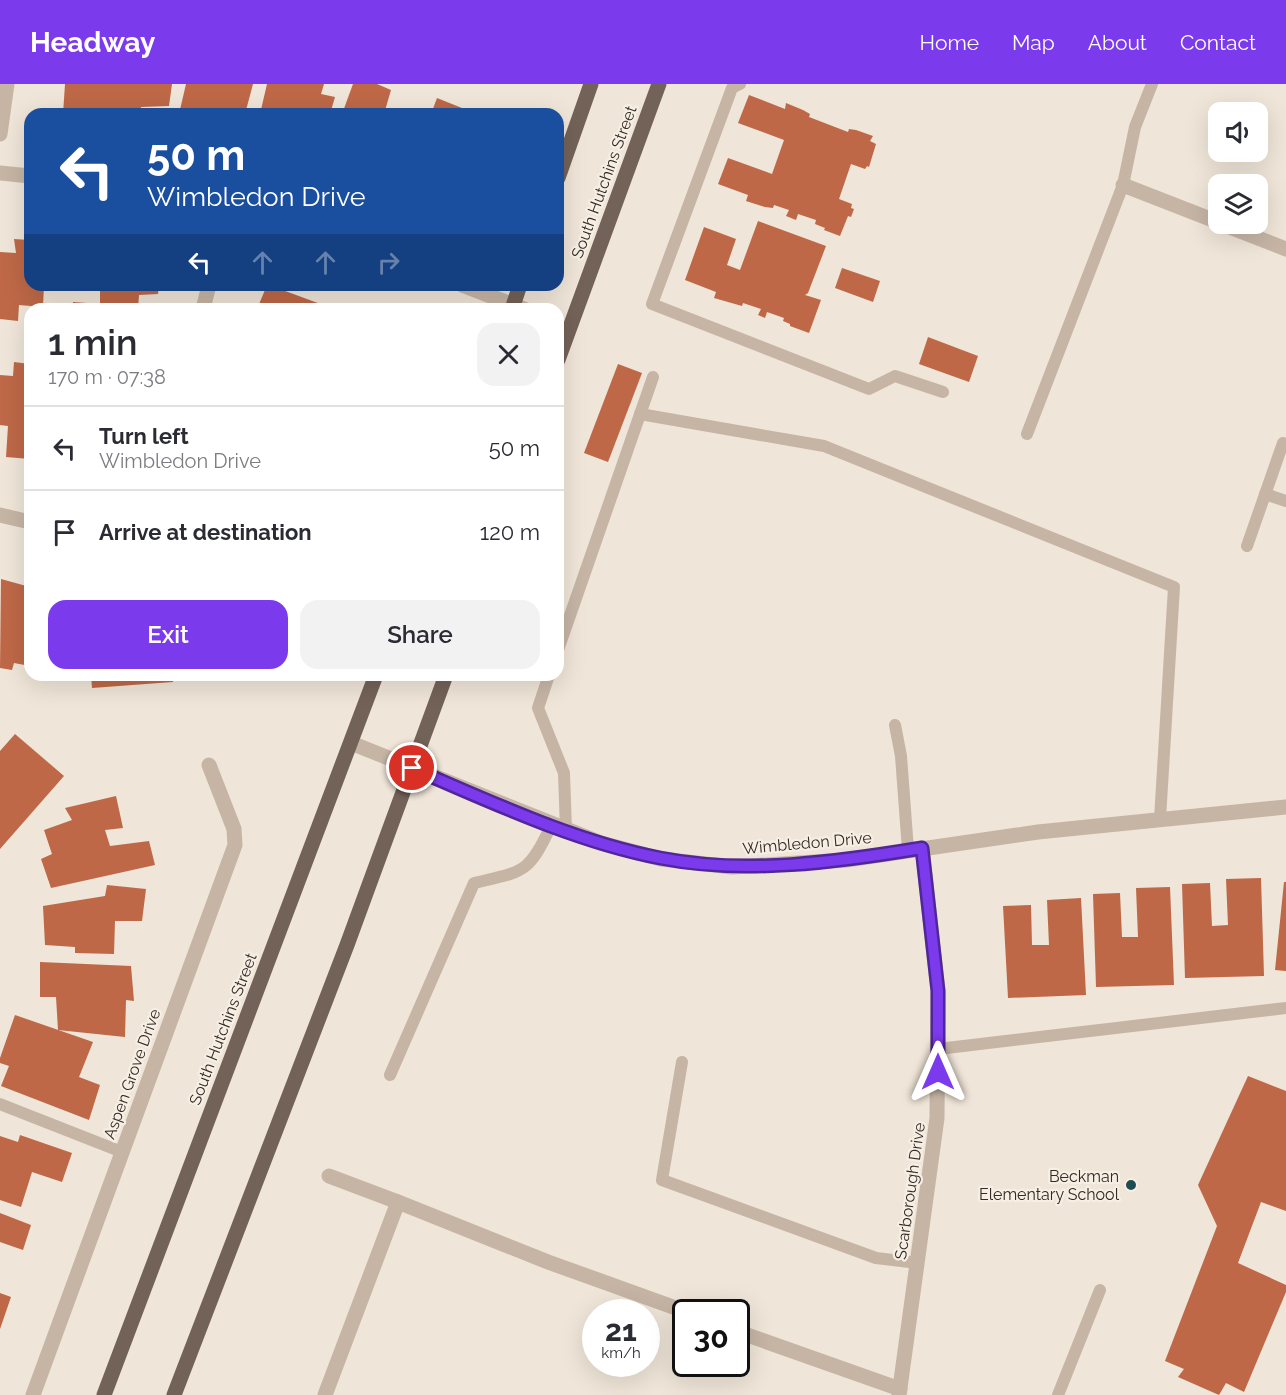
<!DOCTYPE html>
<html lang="en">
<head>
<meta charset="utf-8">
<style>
  :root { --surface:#fff; --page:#f2f2f3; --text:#2b2b33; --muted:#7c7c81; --line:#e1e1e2; --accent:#7c3aed }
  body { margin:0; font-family:Raleway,sans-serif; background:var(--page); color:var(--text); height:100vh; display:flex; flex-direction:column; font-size:22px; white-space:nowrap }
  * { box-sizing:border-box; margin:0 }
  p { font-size:20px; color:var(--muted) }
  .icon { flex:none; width:33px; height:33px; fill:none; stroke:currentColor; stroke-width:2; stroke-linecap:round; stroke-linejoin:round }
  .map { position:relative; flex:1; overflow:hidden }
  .side { position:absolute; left:24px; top:219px; width:540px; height:378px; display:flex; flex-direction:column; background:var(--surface); border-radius:18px; box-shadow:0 6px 24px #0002 }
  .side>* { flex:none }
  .banner { position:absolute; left:24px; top:24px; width:540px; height:183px; border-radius:18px; box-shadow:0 6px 24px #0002; background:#1a4fa0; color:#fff; overflow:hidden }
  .tools { position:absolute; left:1208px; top:18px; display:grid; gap:12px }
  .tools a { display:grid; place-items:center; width:60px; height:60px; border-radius:12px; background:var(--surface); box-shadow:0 6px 24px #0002; font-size:30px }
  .speed { position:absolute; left:582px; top:1215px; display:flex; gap:12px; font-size:30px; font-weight:700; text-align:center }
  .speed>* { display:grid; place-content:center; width:78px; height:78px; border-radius:50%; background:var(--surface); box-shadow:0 6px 24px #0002; line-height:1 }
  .speed small { font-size:15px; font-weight:400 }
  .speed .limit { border:3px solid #111; border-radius:9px; background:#fff; color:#111 }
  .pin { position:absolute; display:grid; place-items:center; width:51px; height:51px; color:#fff; margin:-26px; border:3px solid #fff; border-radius:50%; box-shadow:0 2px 6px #0007 }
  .me { position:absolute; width:66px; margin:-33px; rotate:0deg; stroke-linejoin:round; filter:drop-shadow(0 0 4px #0008) }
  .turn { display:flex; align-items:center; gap:21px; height:126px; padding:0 24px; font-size:27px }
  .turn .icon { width:78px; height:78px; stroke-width:2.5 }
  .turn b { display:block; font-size:42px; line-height:51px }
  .lanes { display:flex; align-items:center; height:57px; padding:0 24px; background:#0003; justify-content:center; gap:30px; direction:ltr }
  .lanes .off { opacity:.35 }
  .round { display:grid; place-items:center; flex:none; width:63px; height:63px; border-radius:18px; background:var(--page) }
  .head { display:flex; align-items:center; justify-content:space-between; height:102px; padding:0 24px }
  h1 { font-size:36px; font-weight:600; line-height:45px }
  .primary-button { display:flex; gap:12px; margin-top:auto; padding:12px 24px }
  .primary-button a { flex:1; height:69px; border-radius:18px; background:var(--accent); color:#fff; font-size:24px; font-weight:600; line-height:69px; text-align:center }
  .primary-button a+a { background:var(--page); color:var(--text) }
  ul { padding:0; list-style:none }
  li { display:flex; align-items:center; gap:18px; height:84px; padding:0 24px; border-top:2px solid var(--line) }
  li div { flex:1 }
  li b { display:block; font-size:22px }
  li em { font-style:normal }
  header { display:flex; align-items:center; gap:36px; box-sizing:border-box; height:84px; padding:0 30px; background:var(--accent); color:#fff }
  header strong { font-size:28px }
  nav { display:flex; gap:33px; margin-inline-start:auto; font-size:21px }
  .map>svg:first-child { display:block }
  .building { fill:#be6847 }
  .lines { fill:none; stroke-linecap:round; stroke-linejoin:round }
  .lane { stroke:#c6b5a5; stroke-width:12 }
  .street { stroke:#c6b5a5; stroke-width:15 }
  .primary { stroke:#736258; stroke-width:15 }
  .route-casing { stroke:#51269a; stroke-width:15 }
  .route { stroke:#7c3aed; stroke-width:10 }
  .poi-dot { fill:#1f4c50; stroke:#f7efe4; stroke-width:2 }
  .labels { text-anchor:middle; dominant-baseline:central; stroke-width:4.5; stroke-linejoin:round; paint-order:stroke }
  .street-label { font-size:16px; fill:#322a26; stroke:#f7efe4 }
  .poi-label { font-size:16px; fill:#322a26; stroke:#f7efe4; text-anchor:end }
</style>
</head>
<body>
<header>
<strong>Headway</strong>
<nav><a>Home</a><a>Map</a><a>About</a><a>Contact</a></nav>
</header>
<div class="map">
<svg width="1286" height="1311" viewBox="0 0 1286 1311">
  <rect width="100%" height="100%" fill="#efe5d8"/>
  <g class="building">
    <polygon points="65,0 172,0 169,22 141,23 140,30 63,30"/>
    <polygon points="186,0 253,0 245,30 179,30"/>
    <polygon points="267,0 324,0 321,10 335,13 330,30 260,30"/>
    <polygon points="353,0 377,0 391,6 384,30 342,30"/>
    <polygon points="749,11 785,25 786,19 803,26 810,30 809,33 848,48 849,45 856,46 873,52 870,57 876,60 869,83 867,82 865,85 851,80 839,115 852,120 851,124 854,125 851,133 848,132 840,152 824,146 825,144 815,140 816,136 798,130 796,136 786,132 789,126 774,121 773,124 765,123 746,117 748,111 718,100 728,74 772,90 784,56 738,39"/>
    <polygon points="437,14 477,30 431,30"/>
    <polygon points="758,137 826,162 808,209 805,211 821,216 809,249 790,242 790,240 783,237 784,234 767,228 765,234 758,231 761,225 743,219 742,222 714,214 716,208 685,196 704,143 736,155 727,181 740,186"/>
    <polygon points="14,155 30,156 30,201 44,201 43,223 19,221 18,237 0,235 0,168 16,169"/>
    <polygon points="842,184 880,197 873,218 835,204"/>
    <polygon points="82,201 159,201 158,210 139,211 138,225 73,225 73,218 100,220 100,206"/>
    <polygon points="267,201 269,201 334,225 257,225"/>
    <polygon points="928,253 978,272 969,298 919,280"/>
    <polygon points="14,278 30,280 30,375 6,373 8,342 0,341 0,291 13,292"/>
    <polygon points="618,280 642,289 608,378 584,369"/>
    <polygon points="1,495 30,503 30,582 14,579 12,586 0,584"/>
    <polygon points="91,591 172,591 173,598 92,604"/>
    <polygon points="15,650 64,692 0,765 0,667"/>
    <polygon points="116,712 123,744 105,746 110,762 149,757 155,781 51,804 41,775 52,770 44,746 72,736 65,724"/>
    <polygon points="1261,794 1264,892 1185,894 1182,800 1210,799 1212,842 1228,841 1226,795"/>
    <polygon points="1284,798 1286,798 1286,887 1275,886"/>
    <polygon points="107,801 146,805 142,837 115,837 114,870 75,869 75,863 45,861 43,822 105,812"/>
    <polygon points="1170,803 1174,901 1096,903 1093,810 1120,809 1122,853 1138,853 1136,804"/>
    <polygon points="1081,814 1086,911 1008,914 1003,822 1031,821 1032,861 1049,861 1047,816"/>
    <polygon points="40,878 131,882 134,917 126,916 125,953 58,946 56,913 40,913"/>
    <polygon points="15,931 93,958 79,993 100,1001 89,1036 1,1002 9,982 0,979 0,974"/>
    <polygon points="1248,992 1286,1007 1286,1127 1261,1118 1238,1179 1286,1201 1286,1208 1244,1308 1226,1299 1219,1311 1178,1293 1184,1285 1165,1277 1217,1142 1198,1101"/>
    <polygon points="20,1051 72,1069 62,1098 32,1088 21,1123 0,1116 0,1052 18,1058"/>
    <polygon points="0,1129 31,1141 23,1166 0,1158"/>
    <polygon points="0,1209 11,1213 0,1245"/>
  </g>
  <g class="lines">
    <g class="lane">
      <polyline points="740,0 732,4 652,220 869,305 895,292 943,308"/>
      <polyline points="640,330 824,362 1174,503 1160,735"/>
      <polyline points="1027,350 1123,101 1135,43 1152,0"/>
      <polyline points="1265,410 1286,417"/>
      <polyline points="1247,462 1283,359"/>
      <polyline points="558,566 653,293"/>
      <polyline points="549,591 538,624 564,689 566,746"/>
      <polyline points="895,641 901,672 908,766"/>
      <polyline points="938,965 1286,924"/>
      <polyline points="682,978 662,1096 876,1174 918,1179"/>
      <path d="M390,991L474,799C525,787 528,790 552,740"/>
      <polyline points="0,1020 122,1068"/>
      <polyline points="1058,1311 1100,1206"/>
    </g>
    <g class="street">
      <polyline points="0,50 7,0"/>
      <polyline points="0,89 30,92"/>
      <polyline points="1123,101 1218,138"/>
      <polyline points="1222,140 1286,165"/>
      <polyline points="462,201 524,225"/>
      <polyline points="203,225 209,201"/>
      <polyline points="0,431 30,438"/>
      <polyline points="351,659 601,759 661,775 732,783 846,776 1038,748 1286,723"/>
      <polyline points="329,1092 398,1118"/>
      <polyline points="736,1247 900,1305"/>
      <polyline points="33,1311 235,761 234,745 209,681"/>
      <polyline points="325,1311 398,1118 548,1178 687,1228"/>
      <polyline points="899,1311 937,1034 938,907 922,764"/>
    </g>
    <g class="primary">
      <polyline points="558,94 591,0"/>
      <polyline points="512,225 520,201"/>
      <polyline points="558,276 659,0"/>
      <polyline points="104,1311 376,591"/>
      <polyline points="174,1311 347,861 446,591"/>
    </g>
  </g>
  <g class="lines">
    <g class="route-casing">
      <path id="route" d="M412,684C491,718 576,758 660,774C746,791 837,778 922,764L938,907V988"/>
    </g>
    <use href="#route" class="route"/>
  </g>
  <circle class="poi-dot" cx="1131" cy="1101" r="6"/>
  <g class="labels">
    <g class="street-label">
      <text transform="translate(604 98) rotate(-70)">South Hutchins Street</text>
      <text transform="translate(807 759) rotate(-5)">Wimbledon Drive</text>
      <text transform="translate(223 945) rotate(-69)">South Hutchins Street</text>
      <text transform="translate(132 990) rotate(-70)">Aspen Grove Drive</text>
      <text transform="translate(910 1107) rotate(-82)">Scarborough Drive</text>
    </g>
    <g class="poi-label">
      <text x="1119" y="1092">Beckman<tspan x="1119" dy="18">Elementary School</tspan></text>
    </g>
  </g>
</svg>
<div class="tools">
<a><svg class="icon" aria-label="sound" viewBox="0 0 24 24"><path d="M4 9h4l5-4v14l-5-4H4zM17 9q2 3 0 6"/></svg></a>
<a><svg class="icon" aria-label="layers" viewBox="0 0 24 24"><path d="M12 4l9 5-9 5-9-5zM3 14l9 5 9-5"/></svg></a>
</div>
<div class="speed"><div>21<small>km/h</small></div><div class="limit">30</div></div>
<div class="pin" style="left:412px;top:684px;background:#d93025"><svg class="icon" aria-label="arrive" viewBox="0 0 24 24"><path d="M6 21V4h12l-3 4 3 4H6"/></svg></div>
<svg class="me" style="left:938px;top:988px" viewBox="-20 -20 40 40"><path d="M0-17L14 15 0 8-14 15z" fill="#7c3aed" stroke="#fff" stroke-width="4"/></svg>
<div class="banner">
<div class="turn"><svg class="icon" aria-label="left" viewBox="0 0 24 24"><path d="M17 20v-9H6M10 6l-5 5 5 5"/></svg><div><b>50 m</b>Wimbledon Drive</div></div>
<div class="lanes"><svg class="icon" aria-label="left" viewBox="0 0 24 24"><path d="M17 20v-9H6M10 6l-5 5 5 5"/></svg><svg class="icon off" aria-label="ahead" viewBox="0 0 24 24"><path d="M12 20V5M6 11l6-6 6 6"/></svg><svg class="icon off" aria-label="ahead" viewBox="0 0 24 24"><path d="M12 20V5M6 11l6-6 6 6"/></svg><svg class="icon off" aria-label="right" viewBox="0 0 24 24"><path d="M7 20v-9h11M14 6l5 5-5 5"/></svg></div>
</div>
<section class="side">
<div class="head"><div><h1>1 min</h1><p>170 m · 07:38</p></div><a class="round"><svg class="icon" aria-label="close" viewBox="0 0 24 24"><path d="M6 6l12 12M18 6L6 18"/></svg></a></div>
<ul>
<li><svg class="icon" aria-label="left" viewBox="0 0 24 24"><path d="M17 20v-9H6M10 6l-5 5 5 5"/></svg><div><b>Turn left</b><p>Wimbledon Drive</p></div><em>50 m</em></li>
<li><svg class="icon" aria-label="arrive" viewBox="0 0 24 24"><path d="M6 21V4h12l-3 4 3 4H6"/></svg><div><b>Arrive at destination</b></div><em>120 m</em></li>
</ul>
<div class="primary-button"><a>Exit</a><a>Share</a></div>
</section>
</div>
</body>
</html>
